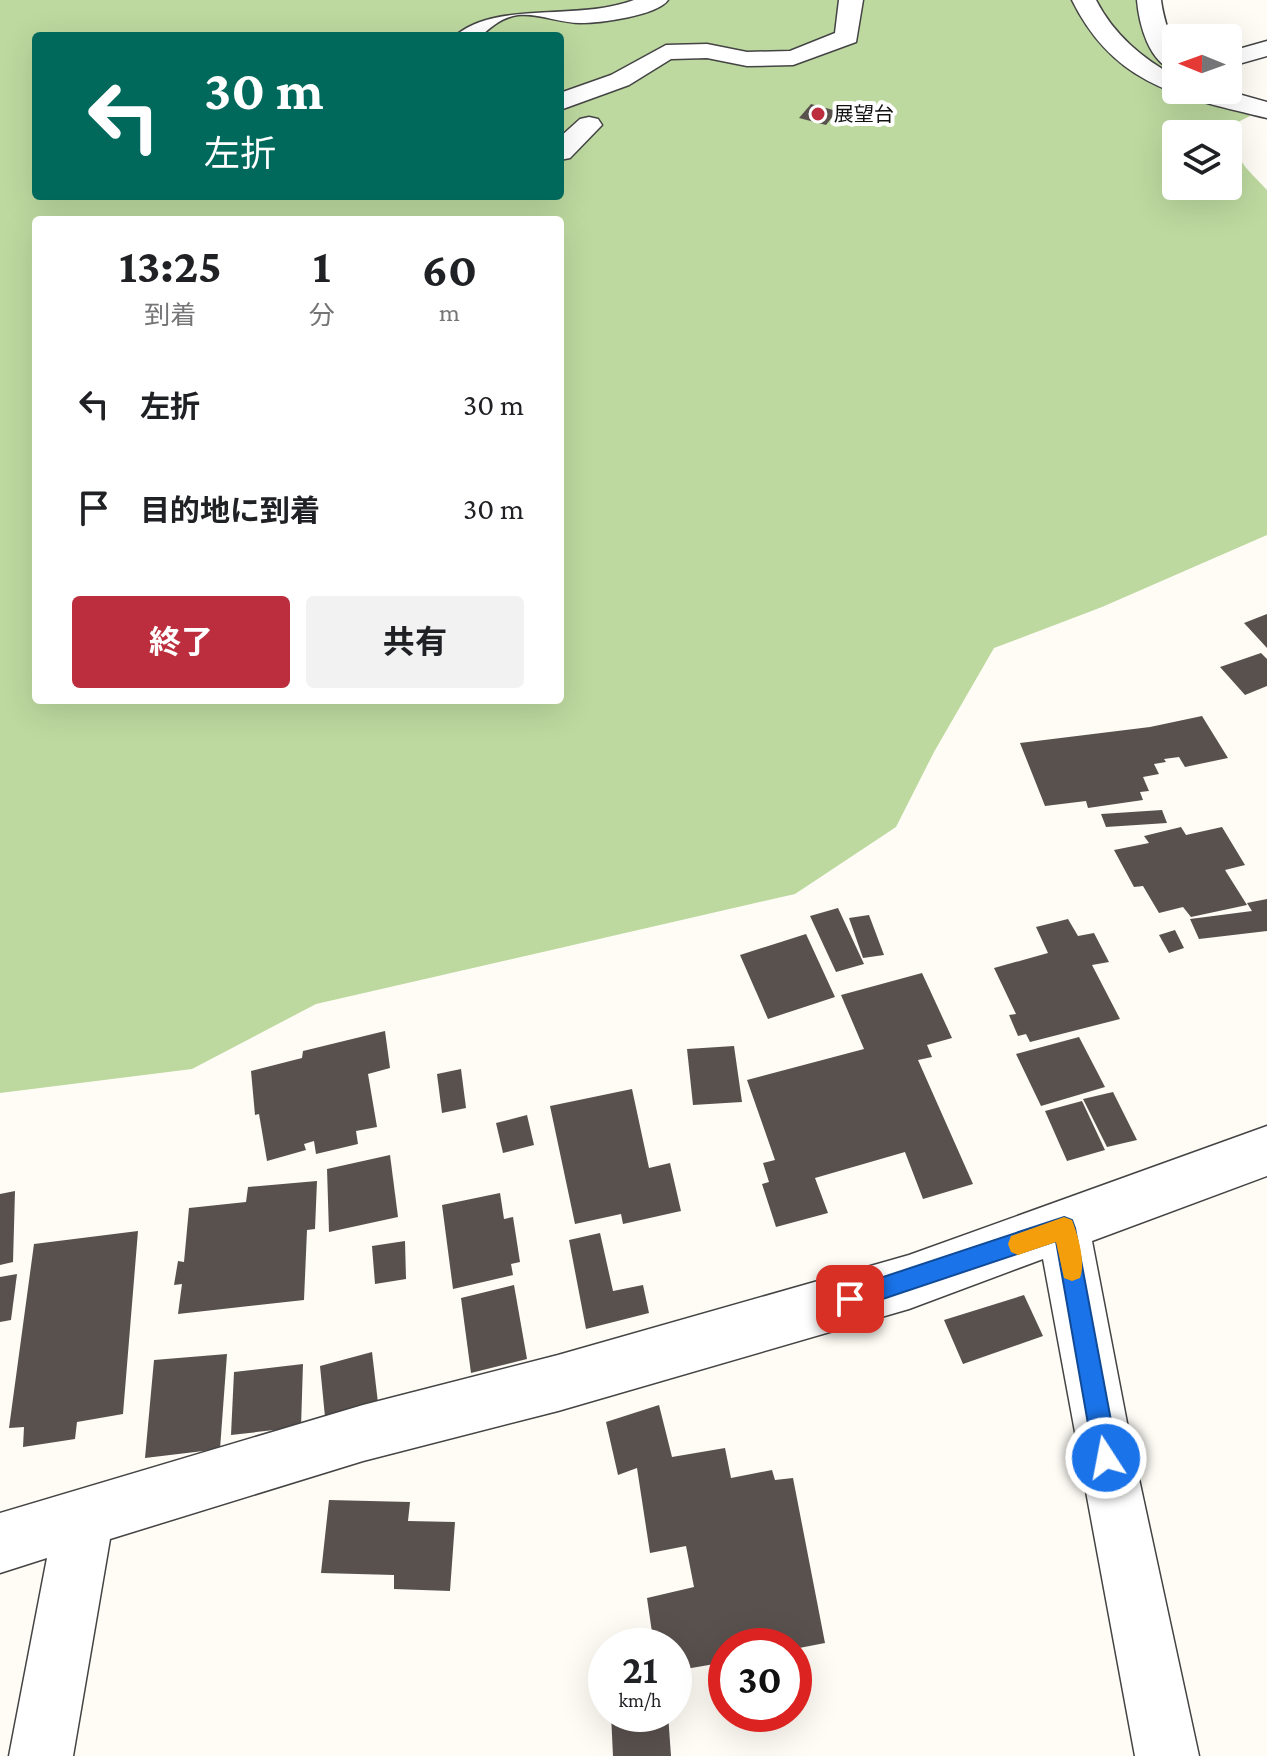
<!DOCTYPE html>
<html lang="ja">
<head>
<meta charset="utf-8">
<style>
  :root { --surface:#fff; --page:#f2f2f2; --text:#202124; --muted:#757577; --accent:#bc2e3e }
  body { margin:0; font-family:"Crimson Pro","Noto Sans JP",serif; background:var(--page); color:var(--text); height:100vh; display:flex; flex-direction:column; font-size:30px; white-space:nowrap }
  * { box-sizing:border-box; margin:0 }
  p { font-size:26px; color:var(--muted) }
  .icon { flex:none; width:44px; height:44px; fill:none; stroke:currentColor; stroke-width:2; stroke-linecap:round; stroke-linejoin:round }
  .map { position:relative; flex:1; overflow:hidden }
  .drawer { position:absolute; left:32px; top:216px; width:532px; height:488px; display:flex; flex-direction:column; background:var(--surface); border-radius:8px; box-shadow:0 8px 32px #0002 }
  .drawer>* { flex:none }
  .top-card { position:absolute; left:32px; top:32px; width:532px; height:168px; border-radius:8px; box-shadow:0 8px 32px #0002; background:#00695c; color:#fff; overflow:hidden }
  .needle { width:52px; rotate:271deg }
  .controls { position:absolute; left:1162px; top:24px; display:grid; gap:16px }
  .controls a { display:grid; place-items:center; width:80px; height:80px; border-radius:8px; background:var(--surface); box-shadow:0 8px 32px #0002; font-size:40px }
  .speed { position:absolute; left:588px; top:1628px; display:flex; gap:16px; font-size:40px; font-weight:700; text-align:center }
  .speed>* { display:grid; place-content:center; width:104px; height:104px; border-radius:50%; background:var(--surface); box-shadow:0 8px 32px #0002; line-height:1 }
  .speed small { font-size:20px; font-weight:400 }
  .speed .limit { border:12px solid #d22; background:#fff; color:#111 }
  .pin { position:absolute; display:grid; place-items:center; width:68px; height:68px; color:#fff; margin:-34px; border-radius:16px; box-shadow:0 4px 12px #0006 }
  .me { position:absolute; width:88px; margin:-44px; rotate:349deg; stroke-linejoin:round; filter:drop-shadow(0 0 6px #0008) }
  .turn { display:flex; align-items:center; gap:28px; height:168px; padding:0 40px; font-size:36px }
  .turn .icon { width:104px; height:104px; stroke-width:2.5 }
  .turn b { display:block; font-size:56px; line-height:68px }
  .eta { display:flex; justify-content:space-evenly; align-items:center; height:136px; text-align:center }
  .eta b { font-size:48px; font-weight:700; line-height:56px }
  .cta { display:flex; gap:16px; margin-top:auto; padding:16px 40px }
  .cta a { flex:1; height:92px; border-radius:8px; background:var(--accent); color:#fff; font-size:32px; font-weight:700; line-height:92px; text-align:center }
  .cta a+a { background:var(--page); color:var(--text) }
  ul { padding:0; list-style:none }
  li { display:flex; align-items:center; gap:24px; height:104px; padding:0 40px }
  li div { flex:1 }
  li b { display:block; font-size:30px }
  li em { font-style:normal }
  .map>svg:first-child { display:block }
  .forest { fill:#bdd99f; fill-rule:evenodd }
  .building { fill:#59514e }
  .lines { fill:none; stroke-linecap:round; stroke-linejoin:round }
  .minor-casing { stroke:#444; stroke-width:3 }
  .minor { fill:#fff; fill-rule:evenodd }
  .route { fill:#1a73e8; stroke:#114b97; stroke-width:2 }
  .slow { fill:#f59e0b }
  .poi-dot { fill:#bc2e3e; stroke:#fff; stroke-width:3 }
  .labels { text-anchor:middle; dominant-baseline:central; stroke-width:8; stroke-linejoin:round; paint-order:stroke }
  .far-poi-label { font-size:20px; fill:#111; stroke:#fff; text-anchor:start }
</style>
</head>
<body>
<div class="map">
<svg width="1267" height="1756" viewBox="0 0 1267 1756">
  <rect width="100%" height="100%" fill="#fefcf5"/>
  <path class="forest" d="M0,0H1158L1161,20L1176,50V90L1225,92L1250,116L1236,123C1232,160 1243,164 1267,190V535L1102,607L994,648L934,752L896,827L795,894L316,1004L192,1069L0,1093ZM36,36H560V196H36ZM1176,134H1228V186H1176ZM36,220H560V700H36Z"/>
  <g class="building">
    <polygon points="811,104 837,111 826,125 799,118"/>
    <polygon points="1267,614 1267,648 1244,623"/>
    <polygon points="1261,653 1267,659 1267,686 1245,695 1220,667"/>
    <polygon points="1202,716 1228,758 1185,767 1179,757 1164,759 1166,762 1154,764 1159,774 1143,777 1149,791 1140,792 1143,800 1088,808 1086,801 1045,806 1020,743 1150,727"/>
    <polygon points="1162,810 1167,823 1106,827 1101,814"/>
    <polygon points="1181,827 1186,835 1222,827 1245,865 1225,870 1247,905 1191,917 1183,907 1159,913 1143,886 1134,887 1114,850 1149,843 1144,836"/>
    <polygon points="1267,899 1267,931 1199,939 1190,919 1252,911 1247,903"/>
    <polygon points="838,908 864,964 836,972 810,916"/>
    <polygon points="869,915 884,955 863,958 849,918"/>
    <polygon points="1068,919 1078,936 1094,933 1109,962 1092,965 1120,1019 1030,1042 1026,1034 1018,1036 1009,1015 1016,1014 994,968 1048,953 1036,927"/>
    <polygon points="1175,930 1184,948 1169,953 1159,935"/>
    <polygon points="806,934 835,997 768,1019 740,955"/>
    <polygon points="922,973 952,1038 927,1045 932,1057 918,1060 973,1184 923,1199 905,1152 815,1178 828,1213 776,1227 762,1184 769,1182 763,1163 775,1160 747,1080 864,1049 841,995"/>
    <polygon points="385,1031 390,1068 368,1074 377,1127 356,1131 358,1144 316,1154 314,1141 304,1144 306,1150 267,1161 259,1114 255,1115 251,1071 302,1058 303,1051"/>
    <polygon points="1079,1037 1105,1087 1041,1106 1016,1054"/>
    <polygon points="734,1046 742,1102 693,1105 687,1049"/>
    <polygon points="461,1069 466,1108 442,1113 437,1074"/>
    <polygon points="632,1089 649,1168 670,1163 681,1211 623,1224 621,1214 575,1224 550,1106"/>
    <polygon points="1113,1092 1137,1140 1107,1147 1083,1099"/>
    <polygon points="1082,1101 1105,1150 1067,1161 1045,1111"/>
    <polygon points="527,1115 534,1145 503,1153 496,1123"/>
    <polygon points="390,1155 398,1217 329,1232 327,1169"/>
    <polygon points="317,1181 315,1229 307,1230 304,1300 178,1314 182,1284 174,1285 178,1261 184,1262 189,1208 246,1202 248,1187"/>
    <polygon points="15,1191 13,1262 0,1265 0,1194"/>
    <polygon points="500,1193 504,1219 513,1217 520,1262 511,1264 513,1275 453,1289 442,1205"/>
    <polygon points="138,1231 123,1414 77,1422 75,1439 23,1447 24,1427 9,1428 34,1244"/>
    <polygon points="600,1233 613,1291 643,1285 649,1313 586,1329 569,1240"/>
    <polygon points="405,1241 406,1279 375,1284 372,1246"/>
    <polygon points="17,1274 11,1320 0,1322 0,1277"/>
    <polygon points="514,1285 527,1359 471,1373 461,1298"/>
    <polygon points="1024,1295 1043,1336 963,1364 944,1320"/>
    <polygon points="372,1352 378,1403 325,1417 320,1366"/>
    <polygon points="227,1354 220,1449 145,1458 154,1360"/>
    <polygon points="303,1364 301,1427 231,1435 234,1372"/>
    <polygon points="659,1405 672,1457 725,1448 731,1478 772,1470 775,1480 793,1478 825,1643 794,1649 794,1646 726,1646 726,1662 674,1671 674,1646 654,1646 647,1598 694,1587 686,1546 650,1553 637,1468 618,1475 606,1422"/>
    <polygon points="329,1500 410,1502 408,1521 455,1522 450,1591 394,1589 394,1575 321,1573"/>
    <polygon points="611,1714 668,1714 671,1756 613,1756"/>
  </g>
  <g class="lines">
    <g class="minor-casing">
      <g id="minor">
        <path d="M634,0H668C657,16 599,23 580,23C560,23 538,13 518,15C503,17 492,26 481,36H455C497,0 575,22 634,0Z"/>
        <polygon points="839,0 863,0 856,42 793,65 747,66 707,58 671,59 629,85 560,110 560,93 611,75 666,45 707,44 747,52 790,51 835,33"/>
        <path d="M1072,0H1096C1114,35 1142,58 1176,77V90H1224L1267,102V118C1182,97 1115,87 1072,0Z"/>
        <path d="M1137,0H1161C1164,26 1176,45 1176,71C1149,64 1139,24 1137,0Z"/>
        <polygon points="1267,41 1267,56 1228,67 1228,52"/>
        <polygon points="589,117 598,119 602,125 570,158 560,160 560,137 580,119"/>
        <polygon points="1267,1126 1267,1176 1092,1241 1128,1428 1199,1756 1135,1756 1043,1259 909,1309 558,1411 363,1461 110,1539 73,1756 9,1756 47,1558 0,1573 0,1513 363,1405 558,1355 909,1255"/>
      </g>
    </g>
    <use href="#minor" class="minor"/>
  </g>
  <polygon class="route" points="1064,1217 1072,1220 1075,1228 1118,1458 1114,1467 1106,1470 1097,1467 1094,1458 1056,1241 850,1310 843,1307 839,1299 843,1291 850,1288"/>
  <path class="slow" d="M1064,1217L1072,1220C1078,1235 1086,1263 1080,1278L1072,1281L1064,1278L1056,1242L1018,1255L1011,1252L1008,1244L1011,1236Z"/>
  <circle class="poi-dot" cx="818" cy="114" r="8"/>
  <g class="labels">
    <g class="far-poi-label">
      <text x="834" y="114">展望台</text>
    </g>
  </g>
</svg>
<div class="controls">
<a><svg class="needle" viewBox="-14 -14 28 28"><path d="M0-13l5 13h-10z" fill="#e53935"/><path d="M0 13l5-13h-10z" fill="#757577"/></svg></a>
<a><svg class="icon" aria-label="layers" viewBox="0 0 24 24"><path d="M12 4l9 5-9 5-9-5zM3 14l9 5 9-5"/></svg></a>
</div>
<div class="speed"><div>21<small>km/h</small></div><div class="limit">30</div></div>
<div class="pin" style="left:850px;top:1299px;background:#d93025"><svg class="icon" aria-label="arrive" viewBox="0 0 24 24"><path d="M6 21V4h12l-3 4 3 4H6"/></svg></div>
<svg class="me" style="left:1106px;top:1458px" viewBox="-20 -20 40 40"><circle r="17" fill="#1a73e8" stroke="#fff" stroke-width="3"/><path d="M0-11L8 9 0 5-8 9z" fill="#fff"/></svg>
<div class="top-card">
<div class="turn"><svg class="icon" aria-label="left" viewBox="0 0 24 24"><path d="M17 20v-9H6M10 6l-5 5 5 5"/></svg><div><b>30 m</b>左折</div></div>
</div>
<section class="drawer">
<div class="eta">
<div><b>13:25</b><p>到着</p></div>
<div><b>1</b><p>分</p></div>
<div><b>60</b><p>m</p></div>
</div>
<ul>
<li><svg class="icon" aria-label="left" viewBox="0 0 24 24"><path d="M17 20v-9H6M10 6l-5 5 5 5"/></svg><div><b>左折</b></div><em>30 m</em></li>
<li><svg class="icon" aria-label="arrive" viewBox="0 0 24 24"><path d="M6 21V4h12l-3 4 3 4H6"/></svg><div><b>目的地に到着</b></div><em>30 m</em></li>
</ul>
<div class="cta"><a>終了</a><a>共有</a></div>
</section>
</div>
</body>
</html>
